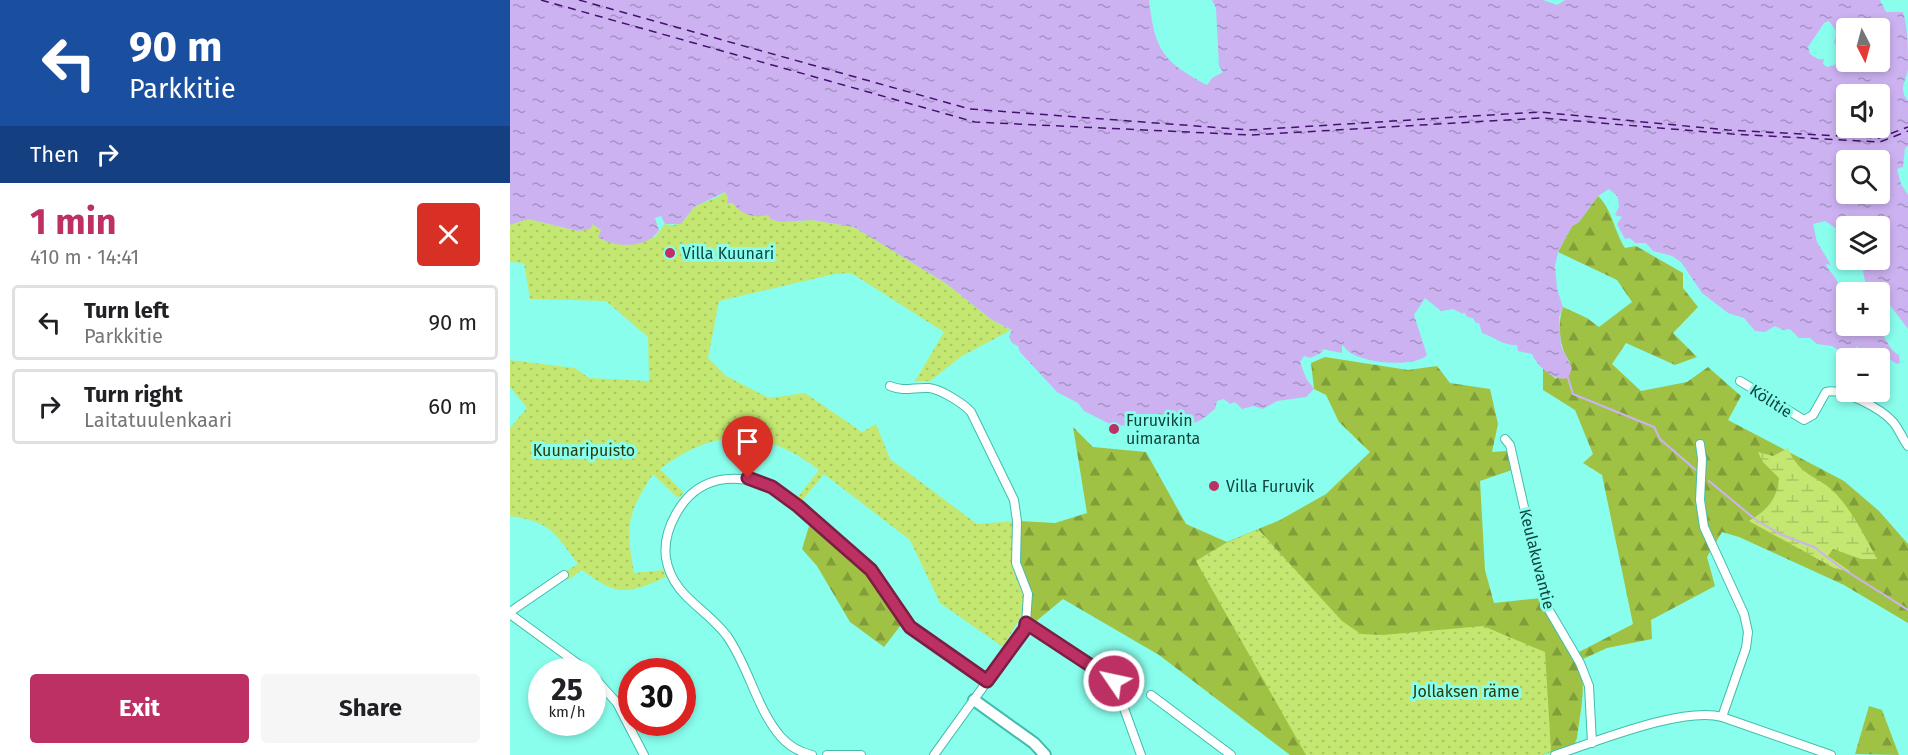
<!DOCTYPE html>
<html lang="en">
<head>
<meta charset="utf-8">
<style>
  :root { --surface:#fff; --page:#f6f6f6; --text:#202124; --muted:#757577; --line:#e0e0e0; --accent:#bd3064 }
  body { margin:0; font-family:"Fira Sans",sans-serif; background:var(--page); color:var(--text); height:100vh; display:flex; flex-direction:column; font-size:22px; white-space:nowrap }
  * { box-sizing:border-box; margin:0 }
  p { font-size:20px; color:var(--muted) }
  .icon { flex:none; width:33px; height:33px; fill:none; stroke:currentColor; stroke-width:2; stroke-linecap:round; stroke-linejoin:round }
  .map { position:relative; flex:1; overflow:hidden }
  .drawer { display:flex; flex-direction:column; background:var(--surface); width:510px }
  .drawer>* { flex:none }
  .banner { background:#1a4fa0; color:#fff; overflow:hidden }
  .needle { width:39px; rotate:174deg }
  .buttons { position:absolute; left:1326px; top:18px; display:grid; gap:12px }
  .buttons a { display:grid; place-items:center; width:54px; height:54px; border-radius:6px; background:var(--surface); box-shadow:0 3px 9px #0003; font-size:30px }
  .speed { position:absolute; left:18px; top:658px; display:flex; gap:12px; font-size:30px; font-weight:700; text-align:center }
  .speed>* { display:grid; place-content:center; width:78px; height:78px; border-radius:50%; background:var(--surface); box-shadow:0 3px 9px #0003; line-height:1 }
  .speed small { font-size:15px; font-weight:400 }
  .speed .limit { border:9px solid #d22; background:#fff; color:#111 }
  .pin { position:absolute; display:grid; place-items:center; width:51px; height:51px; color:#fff; margin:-62px -26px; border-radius:50% 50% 50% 0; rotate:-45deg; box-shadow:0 0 6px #0007 }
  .pin .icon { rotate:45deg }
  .me { position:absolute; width:66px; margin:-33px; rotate:304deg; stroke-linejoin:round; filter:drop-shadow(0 0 4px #0008) }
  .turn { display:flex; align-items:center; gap:21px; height:126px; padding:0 30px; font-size:27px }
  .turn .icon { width:78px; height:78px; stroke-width:2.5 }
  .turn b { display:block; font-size:42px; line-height:51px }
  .then { display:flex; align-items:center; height:57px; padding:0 30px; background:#0003; gap:12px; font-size:22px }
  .round { display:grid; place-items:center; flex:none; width:63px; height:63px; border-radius:6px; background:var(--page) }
  .overview { display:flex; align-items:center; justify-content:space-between; height:102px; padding:0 30px }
  h1 { font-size:36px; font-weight:700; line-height:45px; color:var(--accent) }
  .button { display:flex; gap:12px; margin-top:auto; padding:12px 30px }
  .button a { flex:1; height:69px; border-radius:6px; background:var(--accent); color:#fff; font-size:24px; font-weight:700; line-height:69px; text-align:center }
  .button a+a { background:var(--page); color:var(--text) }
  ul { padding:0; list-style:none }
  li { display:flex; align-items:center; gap:18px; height:75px; margin:0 12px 9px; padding:0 18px; border:3px solid var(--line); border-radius:6px }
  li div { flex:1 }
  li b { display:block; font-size:22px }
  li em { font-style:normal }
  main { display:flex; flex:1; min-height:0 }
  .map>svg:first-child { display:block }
  .forest { fill:url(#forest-firs) }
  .wetland { fill:url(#wetland-marsh) }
  .park { fill:url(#park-dots) }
  .water { fill:url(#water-ripples); fill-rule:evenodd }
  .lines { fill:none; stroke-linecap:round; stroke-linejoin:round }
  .stream { stroke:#cdb2f2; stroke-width:2 }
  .ferry { stroke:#45116f; stroke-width:1.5; stroke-dasharray:8 6; stroke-linecap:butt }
  .street-casing { stroke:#42bcad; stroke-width:10 }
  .secondary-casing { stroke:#42bcad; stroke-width:14 }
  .street { stroke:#fff; stroke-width:8 }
  .secondary { stroke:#fff; stroke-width:10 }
  .route-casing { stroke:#7b1f41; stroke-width:15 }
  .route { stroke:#bd3064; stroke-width:10 }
  .poi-dot { fill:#bd3064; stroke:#89feed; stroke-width:2 }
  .labels { text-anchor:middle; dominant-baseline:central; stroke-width:6; stroke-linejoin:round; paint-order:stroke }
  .poi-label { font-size:16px; fill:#10443e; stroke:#89feed; text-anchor:start }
  .street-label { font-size:16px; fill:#10443e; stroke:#89feed }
  .park-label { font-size:16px; fill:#2b3804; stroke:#89feed }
</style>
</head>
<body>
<main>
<section class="drawer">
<div class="banner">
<div class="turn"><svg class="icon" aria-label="left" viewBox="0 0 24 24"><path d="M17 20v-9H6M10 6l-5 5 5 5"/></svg><div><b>90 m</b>Parkkitie</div></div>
<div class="then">Then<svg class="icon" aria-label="right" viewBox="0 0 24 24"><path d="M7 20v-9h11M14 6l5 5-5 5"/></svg></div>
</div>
<div class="overview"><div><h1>1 min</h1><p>410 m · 14:41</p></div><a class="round" style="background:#d93025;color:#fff"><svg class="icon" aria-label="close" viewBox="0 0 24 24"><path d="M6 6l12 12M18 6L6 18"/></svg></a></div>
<ul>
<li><svg class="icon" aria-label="left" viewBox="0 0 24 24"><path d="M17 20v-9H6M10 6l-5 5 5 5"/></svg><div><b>Turn left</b><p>Parkkitie</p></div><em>90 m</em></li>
<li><svg class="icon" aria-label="right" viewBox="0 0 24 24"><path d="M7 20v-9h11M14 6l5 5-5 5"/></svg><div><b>Turn right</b><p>Laitatuulenkaari</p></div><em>60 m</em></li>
</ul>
<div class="button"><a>Exit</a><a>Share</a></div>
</section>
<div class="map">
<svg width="1398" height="755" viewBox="0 0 1398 755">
  <defs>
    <pattern id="forest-firs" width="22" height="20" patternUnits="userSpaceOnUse" patternTransform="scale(1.5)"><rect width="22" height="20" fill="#9fc245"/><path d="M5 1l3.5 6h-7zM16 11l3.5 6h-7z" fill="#809f3b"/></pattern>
    <pattern id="wetland-marsh" width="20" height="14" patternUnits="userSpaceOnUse" patternTransform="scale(1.5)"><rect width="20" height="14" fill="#c3e771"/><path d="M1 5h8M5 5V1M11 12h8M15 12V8" fill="none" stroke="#a6c763"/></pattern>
    <pattern id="park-dots" width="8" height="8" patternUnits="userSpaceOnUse" patternTransform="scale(1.5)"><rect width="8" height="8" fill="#c3e771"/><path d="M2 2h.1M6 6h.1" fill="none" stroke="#a6c763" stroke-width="1.8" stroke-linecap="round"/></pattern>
    <pattern id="water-ripples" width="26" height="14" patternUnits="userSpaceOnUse" patternTransform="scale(1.5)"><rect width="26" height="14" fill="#cdb2f2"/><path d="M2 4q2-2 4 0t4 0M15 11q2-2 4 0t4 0" fill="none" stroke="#a592c5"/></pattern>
  </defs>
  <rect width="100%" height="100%" fill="#89feed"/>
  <g class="forest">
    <path d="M1088,196C1102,209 1104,231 1115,248L1126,246L1173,273V288L1188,307L1163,333L1187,357L1165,365L1116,343L1102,364L1131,391L1177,382L1198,367L1231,396L1218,420L1334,481L1369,511L1398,544V623L1334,585L1229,537L1212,532L1197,557L1205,586L1141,620L1142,639L1097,648L1073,659L1069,652L1123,624L1092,475L1073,463L1083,454L1065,410L1033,390V368L1046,379L1060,362C1049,348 1047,324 1053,307L1077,318L1089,327L1122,302L1107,280L1048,252L1062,226L1069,222Z"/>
    <path d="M815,357L898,370L927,366L940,383L980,389L988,424L982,452L997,451L1002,470L970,481L975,570L984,603L1031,598C1040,626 1064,648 1072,677C1075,691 1069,722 1067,738L1064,745L1032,755H780L649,655L553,599L524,623C508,592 509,555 510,521L545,523L577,513L563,427L583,447L636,452L676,524L717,542L770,520L816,494L860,452L829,422L816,395L804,389L801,363Z"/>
    <polygon points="299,526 356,571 391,625 374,647 340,622 307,566 292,549"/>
    <polygon points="1359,706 1372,710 1389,755 1345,754"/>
  </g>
  <path class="wetland" d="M1278,448C1291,479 1308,474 1327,495C1344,514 1355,537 1367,559H1351L1323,549L1318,556L1341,572L1324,568L1239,521C1257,510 1267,500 1269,478L1253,462L1248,452L1263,456Z"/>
  <g class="park">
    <path d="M215,192L223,203L259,215L270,222L302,220L344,227L437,284L482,320L501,330L452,356L420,381H405L434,332L341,273L324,274L209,301L198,358L216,376L259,398L295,393L352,432L366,424L380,459L467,524L504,521L503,566L514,595L512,614L493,647L430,603L400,540L314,474L291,502L287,498L309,470C255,428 205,427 150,469L174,493L168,498L143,474C116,516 116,526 124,573L153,570L156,577C118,594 107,597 72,570L58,580L53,573L68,564C44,532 41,522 0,516V428L17,408L0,387V360L65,368L79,378L139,381L138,337L96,301L20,299L14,263L0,262V225L18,219L68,231L82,224L91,230L145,237L155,224C177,229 175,214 185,207C194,201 206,200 215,192Z"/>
    <polygon points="748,529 832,621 851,634 873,635 973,626 1035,652 1041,751 1032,755 796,755 686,561 714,544"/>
  </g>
  <path class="water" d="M0,0H639C645,50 652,61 697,85L702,78L713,72L709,66L706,8L702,0H1033L1047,5L1055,0H1370L1376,12H1393C1398,28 1398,52 1398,69C1396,81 1388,89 1398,101V146L1395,148L1393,167L1387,169L1391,184L1398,195V329L1379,304L1370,298V292H1361L1356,285L1352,267L1348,265L1349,260H1370V226H1336V235L1315,221L1303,224L1307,242L1321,265L1316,264C1317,270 1323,273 1326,279C1334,295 1336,307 1336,326C1344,326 1355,323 1362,326C1376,330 1376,349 1389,355L1390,363L1387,364L1373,355L1353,351L1346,346L1348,355L1339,350L1333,353L1322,346L1307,344L1300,338H1289L1280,329L1273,330L1265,326L1255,332L1245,331L1234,318L1218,313L1192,293L1171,262L1162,256L1143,251L1136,243H1125L1120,238L1115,239L1107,224L1112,217L1105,215L1109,207L1108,197L1099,189L1088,196L1069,222L1062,226L1048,252L1045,266L1047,289L1053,307L1049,317L1051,346L1062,368L1058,378C1044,382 1027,366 1022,354L1008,351L1007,345C993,346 982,336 972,333L969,323H966L963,318L957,317L954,312L953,314L943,309L931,311L915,298L904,315L917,355C904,369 841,363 834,346H832V353L812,349L813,352L800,358L794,356L790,362L796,378L804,389L796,397L767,401L753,409L743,406L732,409L725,402L720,404L714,399L707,401L705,409L691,420L671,429L602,425L574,411L568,403L547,392L510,352L508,346L502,343L499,337L502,330L482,320L437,284L344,227L302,220L270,222L260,219L259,215C245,218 232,216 223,203H217L218,197L215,192L184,207L171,224H155L151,216L145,218L149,230C137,249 105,248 88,237L91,230L82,224L80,229L68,231L18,219L0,225ZM1319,21L1327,32L1324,43L1336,48V28H1370V62H1340L1336,67L1331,63L1317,67L1313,64L1314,59H1308L1300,54L1298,47L1314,23ZM1336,94H1370V128H1336ZM1336,160H1370V194H1336Z"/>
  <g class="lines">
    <g class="stream">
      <polyline points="1058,378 1063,394 1144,427 1150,439 1187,471"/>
      <polyline points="1199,481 1246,520 1270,534 1304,547 1330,567 1398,610"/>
    </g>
    <g class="ferry">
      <polyline points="31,0 465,122 741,135 1031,118 1222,134 1370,142 1398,131"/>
      <polyline points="69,0 460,109 739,130 1029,112 1218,130 1369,138 1398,127"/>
    </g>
    <g class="street-casing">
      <g id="street">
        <path d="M1230,381L1294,420L1303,415L1316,392C1331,387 1372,409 1383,422C1389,429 1392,438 1398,446"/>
        <path d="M380,386C394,392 404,387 419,388C430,389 453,403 461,412L504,500L507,521L506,563L518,594L516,623L515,629L424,755"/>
        <polyline points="995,439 1000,445 1036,605 1070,663 1079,686 1082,743"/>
        <polyline points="1190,444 1192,459 1190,500 1194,527 1234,614 1238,632 1236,648 1212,717"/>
        <polyline points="0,612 54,575"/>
        <polyline points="0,614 79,672"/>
        <polyline points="516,623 604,681 631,755"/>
        <polyline points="82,675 107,703 134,755"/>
        <polyline points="641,695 721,755"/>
        <path d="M302,755C289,752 280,747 271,737C246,708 239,667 217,636C196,608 162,596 156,558C154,543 158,528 166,514C190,470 238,471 276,496L361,570L401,627L477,681"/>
        <polyline points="317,755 351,755"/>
        <path d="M1045,755C1086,742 1173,706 1212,717L1321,755"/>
      </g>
    </g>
    <g class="secondary-casing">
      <polyline id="secondary" points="464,700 524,743 535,755"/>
    </g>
    <use href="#street" class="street"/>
    <use href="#secondary" class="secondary"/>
  </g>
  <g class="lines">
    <g class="route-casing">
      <polyline id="route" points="238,478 262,487 288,506 361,570 400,627 477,681 515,629 516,623 604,681"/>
    </g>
    <use href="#route" class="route"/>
  </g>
  <g class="poi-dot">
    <circle cx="160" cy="253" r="6"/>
    <circle cx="604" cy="429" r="6"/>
    <circle cx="704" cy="486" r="6"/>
  </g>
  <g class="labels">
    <g class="poi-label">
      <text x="172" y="253">Villa Kuunari</text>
      <text x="616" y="420">Furuvikin<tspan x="616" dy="18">uimaranta</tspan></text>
      <text x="716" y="486">Villa Furuvik</text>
    </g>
    <g class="street-label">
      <text transform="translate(1261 401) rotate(33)">Kölitie</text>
      <text transform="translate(1027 559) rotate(76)">Keulakuvantie</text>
    </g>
    <g class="park-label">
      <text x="74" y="450">Kuunaripuisto</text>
      <text x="956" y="691">Jollaksen räme</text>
    </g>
  </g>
</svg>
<div class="buttons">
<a><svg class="needle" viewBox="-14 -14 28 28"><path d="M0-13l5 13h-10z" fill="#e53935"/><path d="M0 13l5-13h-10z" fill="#757577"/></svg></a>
<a><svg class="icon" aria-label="sound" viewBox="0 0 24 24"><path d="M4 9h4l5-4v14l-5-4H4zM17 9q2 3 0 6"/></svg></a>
<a><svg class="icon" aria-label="search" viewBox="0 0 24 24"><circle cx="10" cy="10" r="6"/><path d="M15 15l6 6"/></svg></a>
<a><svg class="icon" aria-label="layers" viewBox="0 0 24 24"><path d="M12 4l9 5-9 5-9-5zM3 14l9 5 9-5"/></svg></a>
<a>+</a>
<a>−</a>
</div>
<div class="speed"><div>25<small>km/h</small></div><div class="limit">30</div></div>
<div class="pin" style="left:238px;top:478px;background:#d93025"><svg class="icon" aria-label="arrive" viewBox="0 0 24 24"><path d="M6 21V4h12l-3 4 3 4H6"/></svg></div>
<svg class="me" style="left:604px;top:681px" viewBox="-20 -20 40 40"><circle r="17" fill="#bd3064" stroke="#fff" stroke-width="3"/><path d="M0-11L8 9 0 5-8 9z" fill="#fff"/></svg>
</div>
</main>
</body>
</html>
